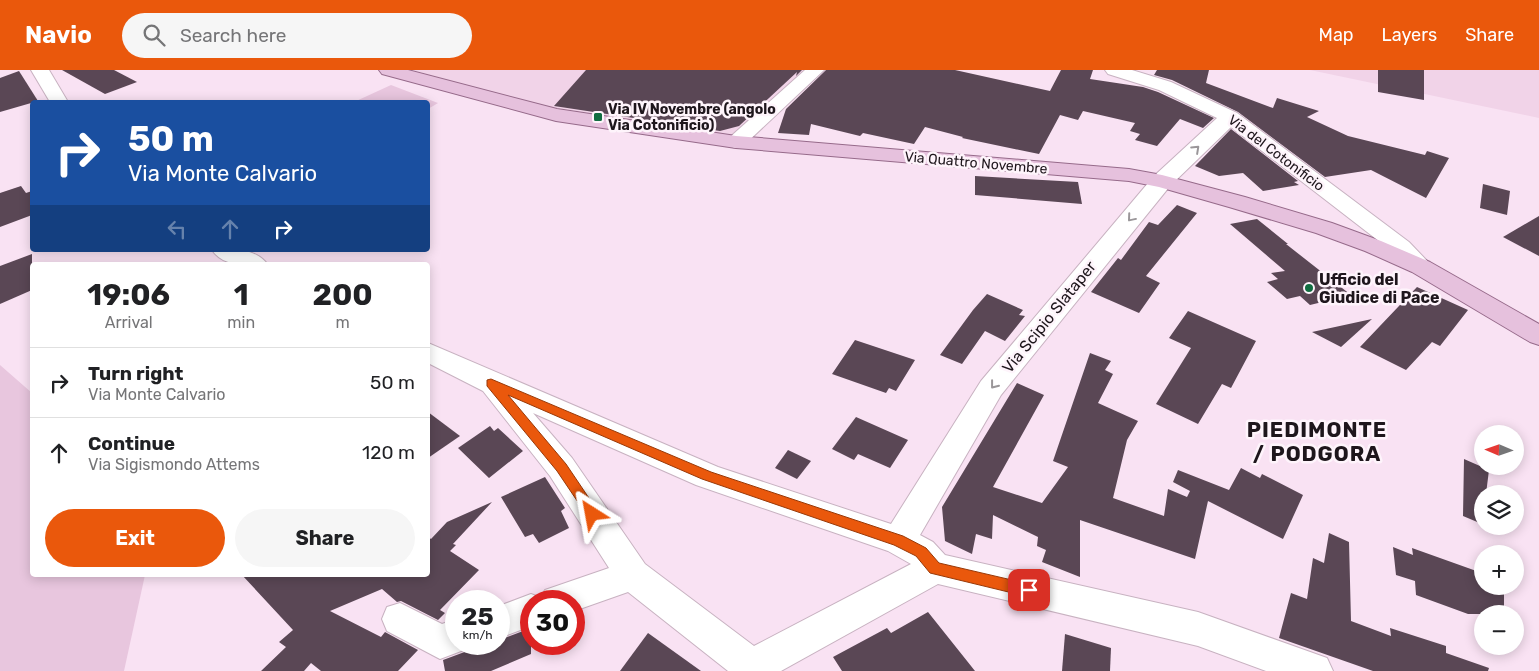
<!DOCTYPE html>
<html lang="en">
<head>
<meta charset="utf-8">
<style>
  :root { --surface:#fff; --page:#f6f6f6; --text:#202124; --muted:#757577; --line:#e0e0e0; --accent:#ea580c }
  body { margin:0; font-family:Rubik,sans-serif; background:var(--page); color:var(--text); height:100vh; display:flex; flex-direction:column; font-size:19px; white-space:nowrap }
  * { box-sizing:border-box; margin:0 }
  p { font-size:16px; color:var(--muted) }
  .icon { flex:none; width:28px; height:28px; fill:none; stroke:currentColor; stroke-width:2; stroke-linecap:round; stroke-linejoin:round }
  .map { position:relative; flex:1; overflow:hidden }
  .drawer { position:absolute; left:30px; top:192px; width:400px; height:315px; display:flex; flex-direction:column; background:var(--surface); border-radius:5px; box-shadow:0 2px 12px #0003 }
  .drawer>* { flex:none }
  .banner { position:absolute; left:30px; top:30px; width:400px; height:152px; border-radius:5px; box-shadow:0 2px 12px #0003; background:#1a4fa0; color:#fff; overflow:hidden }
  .needle { width:32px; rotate:272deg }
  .tools { position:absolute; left:1474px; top:355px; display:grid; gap:10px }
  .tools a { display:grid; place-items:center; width:50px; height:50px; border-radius:50%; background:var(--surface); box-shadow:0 2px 12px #0003; font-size:25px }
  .speed { position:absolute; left:445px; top:520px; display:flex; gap:10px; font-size:25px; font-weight:700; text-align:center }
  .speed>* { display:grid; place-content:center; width:65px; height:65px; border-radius:50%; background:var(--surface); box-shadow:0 2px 12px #0003; line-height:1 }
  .speed small { font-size:12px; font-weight:400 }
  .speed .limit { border:8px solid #d22; background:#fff; color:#111 }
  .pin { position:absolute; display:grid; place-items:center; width:42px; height:42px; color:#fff; margin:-21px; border-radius:10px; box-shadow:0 2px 8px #0006 }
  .me { position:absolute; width:55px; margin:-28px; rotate:326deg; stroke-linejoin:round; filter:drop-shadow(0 0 4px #0008) }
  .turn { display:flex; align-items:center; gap:18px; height:105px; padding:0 15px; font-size:22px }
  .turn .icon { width:65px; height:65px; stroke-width:2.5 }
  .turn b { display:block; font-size:35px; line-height:42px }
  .lanes { display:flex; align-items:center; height:48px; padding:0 15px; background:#0003; justify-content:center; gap:25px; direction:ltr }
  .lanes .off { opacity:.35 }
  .eta { display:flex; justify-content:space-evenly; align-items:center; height:85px; text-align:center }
  .eta b { font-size:30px; font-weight:700; line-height:35px }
  .action { display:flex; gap:10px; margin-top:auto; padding:10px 15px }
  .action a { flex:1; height:58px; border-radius:30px; background:var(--accent); color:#fff; font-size:20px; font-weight:700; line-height:58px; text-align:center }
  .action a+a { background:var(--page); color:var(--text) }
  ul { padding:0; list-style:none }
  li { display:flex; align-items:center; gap:15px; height:70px; padding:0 15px; border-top:1px solid var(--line) }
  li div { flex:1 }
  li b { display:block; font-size:19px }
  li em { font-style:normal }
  header { display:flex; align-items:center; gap:30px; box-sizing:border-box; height:70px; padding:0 25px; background:var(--accent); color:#fff }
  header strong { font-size:24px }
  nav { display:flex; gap:28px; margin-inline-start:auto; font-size:18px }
  .search { width:350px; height:45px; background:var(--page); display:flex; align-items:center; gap:12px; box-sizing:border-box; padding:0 18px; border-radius:28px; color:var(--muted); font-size:19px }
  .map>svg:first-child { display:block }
  .built { fill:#f1d3e8 }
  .green { fill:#e8c6de }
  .building { fill:#5a4755 }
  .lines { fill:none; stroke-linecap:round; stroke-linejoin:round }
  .minor-casing { stroke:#c8b2c1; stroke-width:2 }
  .major-casing { stroke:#966a8a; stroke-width:2 }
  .minor { fill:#fff; fill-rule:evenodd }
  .major { fill:#e6c1dd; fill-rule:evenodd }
  .oneway { stroke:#9a9699 }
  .route { fill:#ea580c; stroke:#983908 }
  .poi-dot { fill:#116d41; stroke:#fef4fb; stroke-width:2 }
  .labels { text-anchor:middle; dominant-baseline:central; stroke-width:5; stroke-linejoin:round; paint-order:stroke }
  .far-poi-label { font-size:14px; font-weight:bold; fill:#1e161c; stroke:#fef4fb; text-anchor:start }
  .far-street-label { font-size:14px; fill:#1e161c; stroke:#fef4fb }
  .poi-label { font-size:16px; font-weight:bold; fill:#1e161c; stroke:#fef4fb; text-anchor:start }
  .street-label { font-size:16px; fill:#1e161c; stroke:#fef4fb }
  .district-label { font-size:21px; font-weight:bold; letter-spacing:1px; fill:#1e161c; stroke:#fef4fb }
</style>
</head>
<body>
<header>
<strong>Navio</strong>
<div class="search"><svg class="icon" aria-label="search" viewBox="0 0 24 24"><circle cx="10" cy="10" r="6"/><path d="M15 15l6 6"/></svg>Search here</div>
<nav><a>Map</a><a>Layers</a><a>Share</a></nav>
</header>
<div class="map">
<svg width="1539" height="601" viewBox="0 0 1539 601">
  <rect width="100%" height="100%" fill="#f9e2f3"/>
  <g class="built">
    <polygon points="413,0 810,0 739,67 526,33"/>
    <polygon points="1310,0 1539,0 1539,48"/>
  </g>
  <g class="green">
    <polygon points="391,15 438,33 428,39 428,32 354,32"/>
    <polygon points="0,295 32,323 32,505 145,505 124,601 0,601"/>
  </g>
  <g class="building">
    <polygon points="62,0 114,0 137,12 105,24"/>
    <polygon points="586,0 802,0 796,6 797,2 739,56 720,61 554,36"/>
    <polygon points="826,0 955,0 1050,21 1061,0 1093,0 1090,9 1143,17 1158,22 1214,48 1203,58 1180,49 1157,76 1135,70 1140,64 1130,61 1135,53 1083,41 1078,50 1060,45 1039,84 962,68 963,67 925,57 914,74 863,63 860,66 811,54 809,65 778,63 786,39"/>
    <polygon points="1157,0 1209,0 1206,13 1273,38 1277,28 1319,41 1307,47 1348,66 1425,85 1427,81 1449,88 1426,128 1371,100 1325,107 1238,42 1172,10 1154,5"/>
    <polygon points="1378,0 1424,0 1424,30 1378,22"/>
    <polygon points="19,1 38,31 0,42 0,8"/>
    <polygon points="1231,59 1298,111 1294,112 1299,115 1263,121 1243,103 1219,106 1195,96"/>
    <polygon points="975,106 1078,112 1082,134 975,125"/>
    <polygon points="1483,114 1510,121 1507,145 1480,138"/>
    <polygon points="21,116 26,123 32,121 32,145 0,157 0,123"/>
    <polygon points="1177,135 1197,143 1146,206 1160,213 1139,243 1091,222 1118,188 1121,190 1149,152 1158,155"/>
    <polygon points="1539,146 1539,186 1503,167"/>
    <polygon points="1257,149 1288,174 1286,174 1351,225 1310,235 1300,226 1287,229 1267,212 1278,209 1271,203 1285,201 1230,154"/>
    <polygon points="32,184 32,220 0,234 0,196"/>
    <polygon points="1417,217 1468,240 1440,276 1432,272 1406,300 1360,277"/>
    <polygon points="987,224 1023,240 1019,245 1025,246 1005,271 985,261 962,294 940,285 973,240"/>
    <polygon points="1188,241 1256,271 1231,318 1222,314 1198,354 1156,334 1191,278 1169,268"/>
    <polygon points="1372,249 1341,277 1312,262"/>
    <polygon points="855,270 915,290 896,321 889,318 886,323 832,304"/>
    <polygon points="1090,283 1111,291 1105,300 1113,304 1098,333 1138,351 1127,370 1113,428 1164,446 1168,419 1187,427 1190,421 1173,412 1178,400 1229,420 1241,398 1260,408 1262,404 1303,425 1283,469 1208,431 1195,489 1080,450 1080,507 1042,492 1046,480 1037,476 1038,467 993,445 992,469 976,464 972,484 945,471 942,437 1017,313 1044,325 993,417 1042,433 1068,397 1053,391"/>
    <polygon points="428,342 460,366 428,388"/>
    <polygon points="856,347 908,370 890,398 858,384 854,390 832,379"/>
    <polygon points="490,356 494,361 498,358 523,381 489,408 458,378"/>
    <polygon points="788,380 811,391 797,409 775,398"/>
    <polygon points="1464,389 1489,400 1486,424 1482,424 1482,454 1463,446"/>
    <polygon points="545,407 565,438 561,441 569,458 539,473 533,464 525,467 501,427"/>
    <polygon points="492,432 453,474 456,475 450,481 479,500 440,540 445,543 438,550 401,531 397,532 382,519 330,541 381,567 385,562 418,580 398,601 321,601 311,593 304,601 261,601 286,577 279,572 293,560 242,505 428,505 428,467 431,469 447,452"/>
    <polygon points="1329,463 1349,472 1351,551 1391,566 1390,558 1446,576 1446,583 1489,598 1488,601 1373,601 1279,568 1291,523 1307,529 1313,488 1324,493"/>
    <polygon points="1393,477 1413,485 1412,478 1482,503 1482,516 1504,516 1504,544 1468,544 1416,525 1415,511 1396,505"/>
    <polygon points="928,542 975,601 842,601 833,587 887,558 891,563"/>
    <polygon points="531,558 531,584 491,601 445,601 443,590 470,580 473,574 499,574 499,570"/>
    <polygon points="648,563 701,601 620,601"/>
    <polygon points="1065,564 1111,578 1110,601 1062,601"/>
  </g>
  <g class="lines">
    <g class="minor-casing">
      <g id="minor">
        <polygon points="31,0 49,0 68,32 50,32"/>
        <polygon points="805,0 824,0 743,76 736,78 729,76 726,72 729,68"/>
        <path d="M1105,0H1132L1171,12L1237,43L1409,172L1433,197L1430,202C1412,207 1404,194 1393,182L1231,57L1170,116L1001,325L920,465L933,472L945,485L1198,542L1327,588L1333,601H1266L1198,576L938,514L781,601H728L628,522L574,541V531H531V556L499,568V536L531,524L541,528L545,520L609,498L550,406L483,321L428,293V273L718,397L891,454L981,311L1154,106L1217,48L1159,20L1108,4ZM533,343L696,415L888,481L911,494L754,576L645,494L572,388Z"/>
        <path d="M212,180C231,180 256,177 268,195C249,195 224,198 212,180Z"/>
        <polygon points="400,533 442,554 456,549 456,574 471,574 469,578 440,589 387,561 382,549 387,537"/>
      </g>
    </g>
    <g class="major-casing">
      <polygon id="major" points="379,0 408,0 557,39 736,66 1129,99 1162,105 1245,127 1332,153 1381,171 1430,192 1539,254 1539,275 1530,272 1412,202 1365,181 1316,163 1229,137 1159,117 1129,111 736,78 556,51 382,4"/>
    </g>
    <use href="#minor" class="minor"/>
    <use href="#major" class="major"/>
  </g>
  <defs><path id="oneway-chevron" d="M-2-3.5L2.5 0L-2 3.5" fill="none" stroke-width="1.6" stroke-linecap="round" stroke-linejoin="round" transform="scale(1.25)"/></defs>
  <g class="oneway">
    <use href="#oneway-chevron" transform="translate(1196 79) rotate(-43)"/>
    <use href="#oneway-chevron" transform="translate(1131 148) rotate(130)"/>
    <use href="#oneway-chevron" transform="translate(994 315) rotate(128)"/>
  </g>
  <polygon class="route" points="491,309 711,402 903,466 926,478 939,493 1029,514 1034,516 1036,520 1034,525 1029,527 930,503 916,486 894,475 702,409 508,325 566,394 597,440 599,444 597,447 588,447 557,401 487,316 487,310"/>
  <g class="poi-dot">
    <rect x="593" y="42" width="10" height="10" rx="2.5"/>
    <circle cx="1309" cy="218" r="5"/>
  </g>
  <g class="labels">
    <g class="far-poi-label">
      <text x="608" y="39">Via IV Novembre (angolo<tspan x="608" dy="16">Via Cotonificio)</tspan></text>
    </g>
    <g class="far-street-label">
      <text transform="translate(1276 83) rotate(37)">Via del Cotonificio</text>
      <text transform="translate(976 93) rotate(5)">Via Quattro Novembre</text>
    </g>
    <g class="poi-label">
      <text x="1319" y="209">Ufficio del<tspan x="1319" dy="18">Giudice di Pace</tspan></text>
    </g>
    <g class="street-label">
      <text transform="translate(1049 247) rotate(-51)">Via Scipio Slataper</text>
    </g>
    <g class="district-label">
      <text x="1317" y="359">PIEDIMONTE<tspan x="1317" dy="24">/ PODGORA</tspan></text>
    </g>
  </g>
</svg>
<div class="tools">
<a><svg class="needle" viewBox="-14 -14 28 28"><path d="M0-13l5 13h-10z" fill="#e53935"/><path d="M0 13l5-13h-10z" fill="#757577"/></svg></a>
<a><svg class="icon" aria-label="layers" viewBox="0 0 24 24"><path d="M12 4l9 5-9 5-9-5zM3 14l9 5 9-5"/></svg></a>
<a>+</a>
<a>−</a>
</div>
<div class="speed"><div>25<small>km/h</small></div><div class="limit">30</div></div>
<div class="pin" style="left:1029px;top:520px;background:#d93025"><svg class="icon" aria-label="arrive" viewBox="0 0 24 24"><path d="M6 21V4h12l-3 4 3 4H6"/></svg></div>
<svg class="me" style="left:592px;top:444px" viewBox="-20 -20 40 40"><path d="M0-17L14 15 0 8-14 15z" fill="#ea580c" stroke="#fff" stroke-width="4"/></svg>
<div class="banner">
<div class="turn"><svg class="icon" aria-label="right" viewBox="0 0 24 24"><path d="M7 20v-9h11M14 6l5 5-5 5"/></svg><div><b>50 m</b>Via Monte Calvario</div></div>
<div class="lanes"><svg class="icon off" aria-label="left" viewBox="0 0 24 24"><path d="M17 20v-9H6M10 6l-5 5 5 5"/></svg><svg class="icon off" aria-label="ahead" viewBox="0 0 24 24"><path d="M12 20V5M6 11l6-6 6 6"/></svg><svg class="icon" aria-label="right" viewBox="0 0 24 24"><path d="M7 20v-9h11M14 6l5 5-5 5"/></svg></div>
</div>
<section class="drawer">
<div class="eta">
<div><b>19:06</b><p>Arrival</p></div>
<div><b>1</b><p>min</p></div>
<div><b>200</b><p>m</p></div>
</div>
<ul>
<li><svg class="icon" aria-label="right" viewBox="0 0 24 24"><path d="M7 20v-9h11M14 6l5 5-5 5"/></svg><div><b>Turn right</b><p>Via Monte Calvario</p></div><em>50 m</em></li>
<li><svg class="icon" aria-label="ahead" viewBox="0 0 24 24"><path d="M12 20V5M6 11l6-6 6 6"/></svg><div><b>Continue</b><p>Via Sigismondo Attems</p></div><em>120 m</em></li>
</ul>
<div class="action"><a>Exit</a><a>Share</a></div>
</section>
</div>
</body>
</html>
